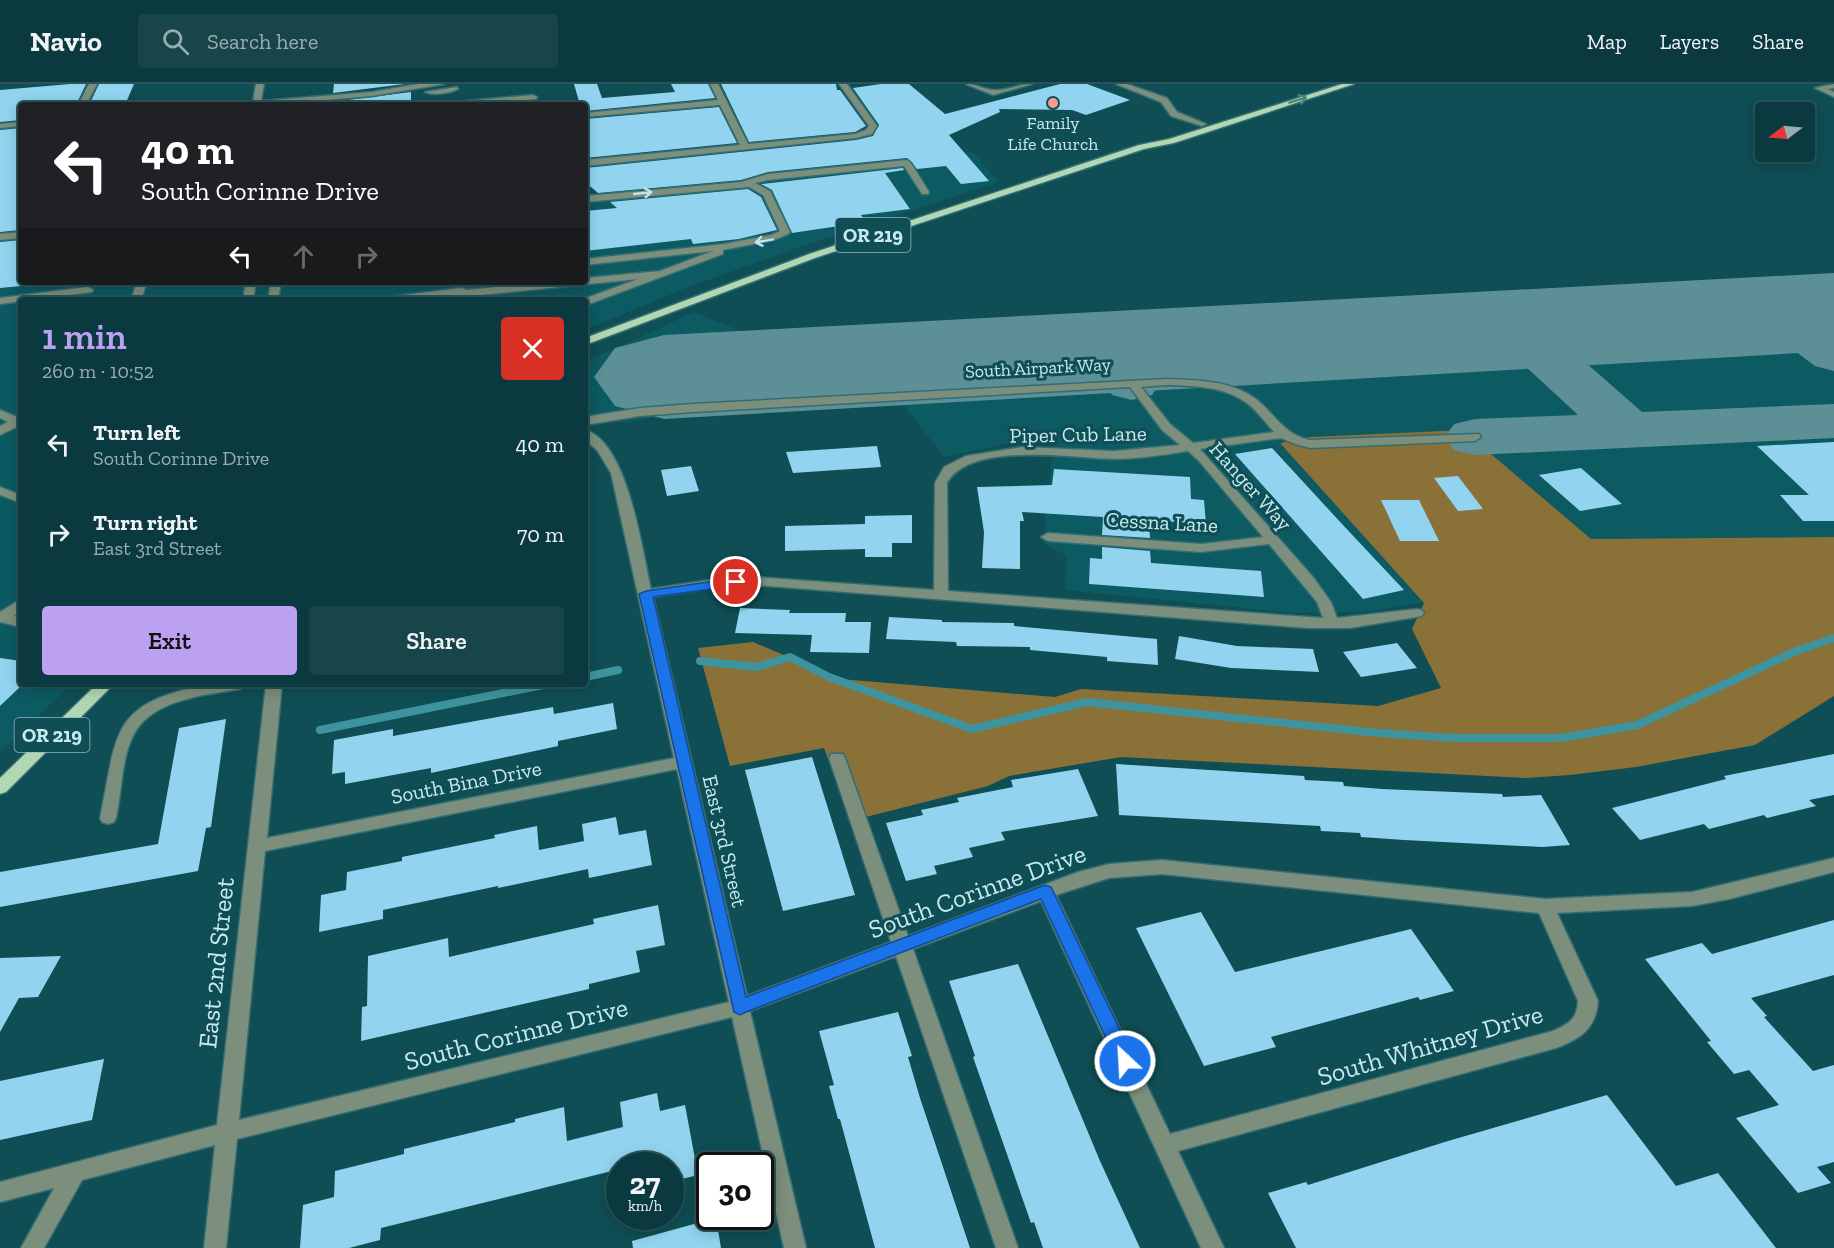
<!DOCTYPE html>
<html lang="en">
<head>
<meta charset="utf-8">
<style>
  :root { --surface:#0a3a3f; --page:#18454a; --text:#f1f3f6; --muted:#99adb0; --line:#2a5459; --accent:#bca0f2 }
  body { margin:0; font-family:"Zilla Slab",serif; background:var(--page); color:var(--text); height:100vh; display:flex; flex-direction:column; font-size:22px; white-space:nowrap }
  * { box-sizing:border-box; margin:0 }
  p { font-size:20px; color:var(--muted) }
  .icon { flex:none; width:33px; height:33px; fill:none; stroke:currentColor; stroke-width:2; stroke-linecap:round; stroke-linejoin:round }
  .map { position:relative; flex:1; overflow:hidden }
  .side { position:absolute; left:18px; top:213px; width:570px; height:390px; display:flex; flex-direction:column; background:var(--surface); border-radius:6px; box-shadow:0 3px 15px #0003,0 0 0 2px var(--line) }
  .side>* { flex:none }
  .banner { position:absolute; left:18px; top:18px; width:570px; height:183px; border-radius:6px; box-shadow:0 3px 15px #0003,0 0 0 2px var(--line); background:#202124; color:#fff; overflow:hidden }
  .needle { width:39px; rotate:254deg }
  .buttons { position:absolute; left:1755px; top:18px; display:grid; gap:12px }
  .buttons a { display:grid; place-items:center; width:60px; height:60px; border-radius:6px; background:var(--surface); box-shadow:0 3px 15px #0003,0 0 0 2px var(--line); font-size:30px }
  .speed { position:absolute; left:606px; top:1068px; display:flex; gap:12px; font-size:30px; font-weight:700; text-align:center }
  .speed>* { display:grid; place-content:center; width:78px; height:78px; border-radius:50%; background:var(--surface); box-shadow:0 3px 15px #0003,0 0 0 2px var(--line); line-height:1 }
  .speed small { font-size:15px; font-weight:400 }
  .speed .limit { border:3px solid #111; border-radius:9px; background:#fff; color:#111 }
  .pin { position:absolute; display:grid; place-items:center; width:51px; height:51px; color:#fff; margin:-26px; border:3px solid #fff; border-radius:50%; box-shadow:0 2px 6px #0007 }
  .me { position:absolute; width:66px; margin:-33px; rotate:335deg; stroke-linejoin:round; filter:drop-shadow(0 0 4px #0008) }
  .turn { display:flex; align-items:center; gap:21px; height:126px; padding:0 24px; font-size:27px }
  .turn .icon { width:78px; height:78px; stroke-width:2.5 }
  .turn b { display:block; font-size:42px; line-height:51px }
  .lanes { display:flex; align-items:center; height:57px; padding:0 24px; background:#0003; justify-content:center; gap:30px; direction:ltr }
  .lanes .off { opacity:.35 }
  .round { display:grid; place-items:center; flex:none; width:63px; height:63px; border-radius:6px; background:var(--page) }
  .head { display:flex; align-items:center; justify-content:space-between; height:102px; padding:0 24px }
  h1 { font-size:36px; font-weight:600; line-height:45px; color:var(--accent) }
  .button { display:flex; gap:12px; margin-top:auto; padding:12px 24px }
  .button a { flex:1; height:69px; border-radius:6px; background:var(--accent); color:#111; font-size:24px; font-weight:600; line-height:69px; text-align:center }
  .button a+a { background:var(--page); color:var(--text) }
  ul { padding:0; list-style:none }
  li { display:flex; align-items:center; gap:18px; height:90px; padding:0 24px }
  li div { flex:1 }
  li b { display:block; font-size:22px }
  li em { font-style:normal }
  header { display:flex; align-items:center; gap:36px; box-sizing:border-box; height:84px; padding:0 30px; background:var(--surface); border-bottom:2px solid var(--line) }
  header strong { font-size:28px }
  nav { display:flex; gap:33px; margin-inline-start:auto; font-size:21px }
  .search { width:420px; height:54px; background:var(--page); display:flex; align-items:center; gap:15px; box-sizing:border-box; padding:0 21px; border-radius:6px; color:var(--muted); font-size:22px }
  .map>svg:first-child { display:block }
  .built { fill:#0c5a62 }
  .forest { fill:#8a7137 }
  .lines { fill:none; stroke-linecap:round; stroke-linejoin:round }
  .stream { stroke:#3e949e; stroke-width:8 }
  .taxiway { fill:#5c9096; fill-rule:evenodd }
  .runway { fill:#5c9096; fill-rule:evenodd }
  .building { fill:#92d4ef }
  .minor-casing { stroke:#336d73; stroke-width:3 }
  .major-casing { stroke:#336d73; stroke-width:3 }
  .minor { fill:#7c8e7c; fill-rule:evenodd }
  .major { fill:#b1d7b2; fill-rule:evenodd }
  .oneway { stroke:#4f857a }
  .oneway2 { stroke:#c2e5e9 }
  .route { fill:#1a73e8; stroke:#114b97; stroke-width:1.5 }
  .poi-dot { fill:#f59c93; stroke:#0e4e54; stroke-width:2 }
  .labels { text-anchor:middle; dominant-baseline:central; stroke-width:6; stroke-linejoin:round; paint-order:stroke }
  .far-poi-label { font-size:18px; fill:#c6eaef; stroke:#0e4e54 }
  .far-street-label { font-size:18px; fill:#c6eaef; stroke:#0e4e54 }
  .shield { fill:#0e4e54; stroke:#8fbbc0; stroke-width:1.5 }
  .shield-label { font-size:20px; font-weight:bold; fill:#c6eaef }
  .street-label { font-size:21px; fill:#c6eaef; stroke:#0e4e54 }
  .near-street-label { font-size:26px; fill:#c6eaef; stroke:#0e4e54 }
</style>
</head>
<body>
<header>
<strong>Navio</strong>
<div class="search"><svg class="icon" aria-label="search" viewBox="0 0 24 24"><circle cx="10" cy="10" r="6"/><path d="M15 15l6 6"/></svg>Search here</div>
<nav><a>Map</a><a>Layers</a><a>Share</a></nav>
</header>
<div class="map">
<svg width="1834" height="1164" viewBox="0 0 1834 1164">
  <rect width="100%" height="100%" fill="#0e4e54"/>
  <g class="built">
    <polygon points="973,68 999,98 806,161 686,204 585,246 585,216 21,216 21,600 72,600 0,669 0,183 21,198 585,198 585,110"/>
    <polygon points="1834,213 1834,453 1591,455 1463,346 1310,353 1281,358 1424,519 1364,528 1294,529 1065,506 1067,472 1043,459 1054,359 1006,360 944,373 901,318 651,334 625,339 585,331 585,278 694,228 773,260 828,267"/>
  </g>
  <polygon class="forest" points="1463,346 1591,455 1834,453 1834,612 1755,661 1636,683 1570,691 1526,694 1121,673 1009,692 988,702 850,737 824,664 730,682 698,564 753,558 840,595 1055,613 1081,605 1378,622 1441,604 1412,545 1424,519 1280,359 1310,353"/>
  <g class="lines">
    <g class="stream">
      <polyline points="700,577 757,583 790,573 829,593 972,645 1087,618 1369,648 1451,654 1561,654 1637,641 1794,568 1834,554"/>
      <polyline points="585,593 618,586"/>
      <polyline points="320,646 548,600"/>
    </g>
    <g class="taxiway">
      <polygon points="1779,216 1797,220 1834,246 1834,287 1815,282 1761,242 1753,231 1761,220"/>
      <polygon points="1517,230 1536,235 1642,328 1834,320 1834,354 1475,371 1454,366 1445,353 1454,340 1475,335 1578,331 1498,257 1491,246 1498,235"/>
      <path d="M705,249C741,247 773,257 794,287L785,299C750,307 751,298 723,281L686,284L692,293L684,305C657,311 642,309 626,286C627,278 628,270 635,264C645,256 691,251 705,249Z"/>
      <polygon points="1114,252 1133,257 1160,299 1152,311 1132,316 1112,311 1087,268 1095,257"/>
    </g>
    <polygon class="runway" points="1834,189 1834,267 664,335 615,322 594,293 615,264 664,251"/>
  </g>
  <g class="building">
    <polygon points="70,0 86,0 76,21 21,21 21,36 0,38 0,6"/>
    <polygon points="99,0 134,0 125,21 89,21"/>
    <polygon points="334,0 405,0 333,9"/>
    <polygon points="574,0 597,0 602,14 675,8 671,0 708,0 715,14 585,27 585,21 580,21"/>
    <polygon points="721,0 836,0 837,6 840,6 866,42 855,48 749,58"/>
    <polygon points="881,0 909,0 945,30 1060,0 1087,0 1130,16 1086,31 1072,26 999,25 1000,28 949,51 989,97 961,100 946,82 917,85 907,74 768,88 741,96 598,109 585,98 585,84 856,56 873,52 879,41 853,4"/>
    <polygon points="411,8 411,21 331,21 331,18"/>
    <polygon points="719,23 737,59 585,74 585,35"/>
    <polygon points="21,44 21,146 0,148 0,46"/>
    <polygon points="903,84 904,86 885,89 910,125 861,131 866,138 792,149 772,106 761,100"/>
    <polygon points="748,105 761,113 777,146 739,155 693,160 691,155 585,167 585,127 617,124 610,118"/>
    <polygon points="21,156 21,202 0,204 0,158"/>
    <polygon points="1834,358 1834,437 1803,437 1780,411 1809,411 1757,362"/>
    <polygon points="877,362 881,383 793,389 786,368"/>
    <polygon points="1272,364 1342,440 1404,506 1363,515 1235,370"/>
    <polygon points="691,382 699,407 667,412 661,386"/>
    <polygon points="1581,384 1622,420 1580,427 1539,391"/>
    <polygon points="1054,385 1190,393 1191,415 1204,416 1206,440 1149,436 1150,454 1102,451 1103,433 1022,428 1024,437 1020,437 1020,485 982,484 984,448 977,403 1052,401"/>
    <polygon points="1458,392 1483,425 1458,427 1434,394"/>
    <polygon points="1381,416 1419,416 1439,457 1400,457"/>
    <polygon points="912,431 912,459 892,459 892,473 865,473 865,465 785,467 785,442 865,440 865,432"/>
    <polygon points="1102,463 1150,467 1151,479 1261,487 1264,513 1089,500 1090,474 1102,475"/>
    <polygon points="740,524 790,526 789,529 846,529 845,538 871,538 869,569 810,568 812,551 735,549"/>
    <polygon points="889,533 942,536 942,538 1014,539 1014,542 1157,555 1158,581 1107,577 1107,573 1030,566 1030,563 957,562 956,558 886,555"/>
    <polygon points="1179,552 1237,562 1313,565 1319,588 1231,584 1175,575"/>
    <polygon points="1397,559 1417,584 1361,593 1343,568"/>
    <polygon points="0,574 21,577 21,602 0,622"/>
    <polygon points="613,619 617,645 558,657 558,662 431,689 431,684 345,700 345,688 332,690 334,656 393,645 393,652 553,623 554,630"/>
    <polygon points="226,635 211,743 206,744 198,787 0,823 0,788 158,760 179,644"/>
    <polygon points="1834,670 1834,711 1809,716 1816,722 1767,734 1764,731 1709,745 1704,740 1640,756 1612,724 1726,695 1724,692"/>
    <polygon points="812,673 855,811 783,827 745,686"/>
    <polygon points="1116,680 1304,692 1305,696 1343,698 1344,702 1382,705 1502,710 1503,713 1541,711 1570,761 1542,763 1404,756 1361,753 1360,749 1321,747 1320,742 1119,731"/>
    <polygon points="1078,685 1098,732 1001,748 1005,756 969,764 973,773 934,782 937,790 906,797 886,739 923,731 921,726 959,718 957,714 1013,703 1011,696"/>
    <polygon points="616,733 619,751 646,746 652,781 589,794 588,785 498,804 498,802 383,826 383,835 319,848 321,811 346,806 347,788 402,777 402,773 495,754 494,751 537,742 539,766 584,757 582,740"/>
    <polygon points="658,821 665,861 636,867 640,888 589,900 589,905 361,957 362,923 367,922 368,872 448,854 449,873 594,840 593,835"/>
    <polygon points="1201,828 1235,888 1411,845 1454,907 1420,916 1418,913 1271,953 1276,963 1204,982 1136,844"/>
    <polygon points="1834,836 1834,891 1751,914 1767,932 1764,933 1813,987 1834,981 1834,1078 1817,1083 1831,1099 1798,1109 1736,1034 1779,1021 1749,986 1734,990 1707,958 1711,957 1645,875 1702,859 1712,870"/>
    <polygon points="61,872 38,913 19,914 0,948 0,874"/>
    <polygon points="1018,880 1100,1077 1140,1164 1043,1164 1034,1138 1031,1139 973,973 975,972 949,897"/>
    <polygon points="898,928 912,972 908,973 920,1014 970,1164 875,1164 840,1035 838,1035 829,1002 834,1001 819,947"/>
    <polygon points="104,975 92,1036 0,1056 0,997"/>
    <polygon points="657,1009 660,1027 685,1021 698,1091 670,1098 670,1082 620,1082 620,1085 381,1144 380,1156 349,1164 300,1164 303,1121 334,1113 335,1087 404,1070 404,1065 515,1038 515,1035 564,1023 567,1057 623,1043 620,1018"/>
    <polygon points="1607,1011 1676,1102 1718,1089 1776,1164 1296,1164 1268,1109 1306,1098 1308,1101 1448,1057"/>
    <polygon points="716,1134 721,1164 633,1164 632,1157"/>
  </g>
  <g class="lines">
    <g class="minor-casing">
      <g id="minor">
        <polygon points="89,0 97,0 86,21 78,21"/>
        <polygon points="256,0 264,0 261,17 372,8 418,0 444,0 372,12 267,21 235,21 253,18"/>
        <polygon points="710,0 718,0 748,60 855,50 866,46 869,42 839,0 847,0 877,42 872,50 856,54 585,82 585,76 740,61 720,21 585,33 585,29 718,16"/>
        <path d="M966,0C976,0 985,6 994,6C1006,7 1019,0 1032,0L993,11Z"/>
        <polygon points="1116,0 1127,0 1167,14 1177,28 1206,40 1202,42 1171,32 1161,18"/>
        <polygon points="1834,0 1834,4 1828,5 1834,8 1834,13 1815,4"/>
        <path d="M457,3L458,5C451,9 432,12 425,8Z"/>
        <polygon points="533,11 537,13 536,15 470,21 451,20 455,18"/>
        <polygon points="21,38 21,42 0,44 0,40"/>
        <polygon points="907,76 911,79 929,108 928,110 922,110 904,82 768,96 755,99 770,107 790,148 788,150 774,156 723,166 723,170 589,220 585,221 585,216 581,216 638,195 461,213 456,211 413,216 383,216 388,213 462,204 467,206 549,198 585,198 585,194 660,187 713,167 585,181 585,175 724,160 771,151 780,147 763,111 749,103 585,118 585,112 741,98 768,90"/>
        <polygon points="21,148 21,154 0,156 0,150"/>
        <polygon points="137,198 147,198 141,216 131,216"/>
        <polygon points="246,198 256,198 253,216 243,216"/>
        <polygon points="271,198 281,198 278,216 268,216"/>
        <polygon points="88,203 93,206 92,208 0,220 0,214"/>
        <path d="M1166,295C1196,296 1231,296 1256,315C1275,330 1284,351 1310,356L1479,350L1481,353L1475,357L1310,364L1295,360L1281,354L1200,365L1313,493L1331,518L1337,534L1417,525L1422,526L1424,529L1422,532L1350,544H1308L755,501L717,503L653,513L747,912L891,858L829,674L831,670H843L845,674L908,852L1078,788L1109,780L1162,776L1545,815L1692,808L1834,774V788L1729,815L1692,822L1557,829L1598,917C1596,945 1580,955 1556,964L1178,1067L1224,1164H1201L1041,817L913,865L1018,1164H996L896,872L750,927L806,1164H784L732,933L237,1055L226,1164H204L215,1061L82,1096L44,1164H21L54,1104L0,1118V1098L217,1041L266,600H282L267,754L674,674L611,389L597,366L585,356V346C628,358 642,466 651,505L717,495L755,493L934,506L935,399L944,383L966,372L1022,363L1114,367L1180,361L1162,346L1130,303L693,328L640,332L585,341V333L640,324L693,320ZM1166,301C1194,302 1225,302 1248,320C1258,328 1265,338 1274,348L1193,359L1170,340L1141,303ZM1188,367L1199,377L1263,453L1201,460L1048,449L1041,453L1048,457L1201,468L1269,460L1317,518L1323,534L948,507L947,399C970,357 1073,374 1114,375C1139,375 1163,371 1188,367ZM677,685L729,918L239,1036L265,767ZM1162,790L1539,829L1578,917C1577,935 1569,940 1553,947L1170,1050L1056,811L1109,794Z"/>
        <polygon points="0,326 17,333 21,332 21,341 0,351 0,342 8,338 0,334"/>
        <polygon points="0,403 21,411 21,419 0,411"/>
        <polygon points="21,515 21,526 14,532 21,533 21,543 0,538 0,528"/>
        <path d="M210,600H248L240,605C205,611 151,615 133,652C121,676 122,708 116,734L114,738L108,740L102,738L100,734C118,646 110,619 210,600Z"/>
      </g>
    </g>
    <g class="major-casing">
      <g id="major">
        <polygon points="1342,0 1354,0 1174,59 1144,65 815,174 585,261 585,254 809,170 1139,61 1169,55"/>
        <polygon points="97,600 114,600 6,708 0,710 0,694"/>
      </g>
    </g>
    <use href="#minor" class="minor"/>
    <use href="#major" class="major"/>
  </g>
  <defs><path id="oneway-shaft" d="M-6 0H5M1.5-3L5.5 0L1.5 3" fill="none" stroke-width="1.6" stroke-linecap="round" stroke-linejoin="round" transform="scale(1.5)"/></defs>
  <use class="oneway" href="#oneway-shaft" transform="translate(1298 16) rotate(-17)"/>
  <g class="oneway2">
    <use href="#oneway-shaft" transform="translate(643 109) rotate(-6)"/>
    <use href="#oneway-shaft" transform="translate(764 157) rotate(170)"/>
  </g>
  <polygon class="route" points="736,494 742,498 741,501 653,513 746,913 1045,801 1051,803 1053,807 1132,971 1134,977 1132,982 1125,985 1119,982 1041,815 746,928 740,931 734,928 639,510 646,507"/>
  <circle class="poi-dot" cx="1053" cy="19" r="6"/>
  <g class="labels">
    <g class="far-poi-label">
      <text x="1053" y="39">Family<tspan x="1053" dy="21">Life Church</tspan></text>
    </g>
    <g class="far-street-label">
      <text transform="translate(1038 284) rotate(-3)">South Airpark Way</text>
    </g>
    <g class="shield">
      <rect x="835.5" y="134" width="75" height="34" rx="4.5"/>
      <rect x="14.5" y="634" width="75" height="34" rx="4.5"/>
    </g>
    <g class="shield-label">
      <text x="873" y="151">OR 219</text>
      <text x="52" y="651">OR 219</text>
    </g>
    <g class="street-label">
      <text transform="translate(1078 350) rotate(-1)">Piper Cub Lane</text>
      <text transform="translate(1251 402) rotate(48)">Hanger Way</text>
      <text transform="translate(1162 438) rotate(3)">Cessna Lane</text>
      <text transform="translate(466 698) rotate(-11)">South Bina Drive</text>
      <text transform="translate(725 757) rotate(77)">East 3rd Street</text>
    </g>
    <g class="near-street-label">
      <text transform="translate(977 807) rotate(-20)">South Corinne Drive</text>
      <text transform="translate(216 879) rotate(-84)">East 2nd Street</text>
      <text transform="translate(516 950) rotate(-14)">South Corinne Drive</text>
      <text transform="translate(1430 961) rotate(-16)">South Whitney Drive</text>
    </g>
  </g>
</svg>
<div class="buttons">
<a><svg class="needle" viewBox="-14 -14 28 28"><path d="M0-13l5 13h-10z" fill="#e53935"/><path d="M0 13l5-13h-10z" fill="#99adb0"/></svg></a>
</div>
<div class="speed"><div>27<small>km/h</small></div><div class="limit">30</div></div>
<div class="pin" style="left:736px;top:498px;background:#d93025"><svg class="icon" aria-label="arrive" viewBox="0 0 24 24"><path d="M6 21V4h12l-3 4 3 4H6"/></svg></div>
<svg class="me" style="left:1125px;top:977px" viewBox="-20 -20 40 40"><circle r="17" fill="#1a73e8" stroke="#fff" stroke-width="3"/><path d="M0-11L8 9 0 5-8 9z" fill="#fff"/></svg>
<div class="banner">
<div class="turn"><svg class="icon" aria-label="left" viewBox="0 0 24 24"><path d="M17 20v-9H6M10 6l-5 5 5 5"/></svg><div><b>40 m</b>South Corinne Drive</div></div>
<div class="lanes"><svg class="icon" aria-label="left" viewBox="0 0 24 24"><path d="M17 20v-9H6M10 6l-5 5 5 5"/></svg><svg class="icon off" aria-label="ahead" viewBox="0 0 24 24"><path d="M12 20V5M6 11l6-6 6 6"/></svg><svg class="icon off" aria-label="right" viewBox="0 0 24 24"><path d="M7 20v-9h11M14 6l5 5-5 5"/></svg></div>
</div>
<section class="side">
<div class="head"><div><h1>1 min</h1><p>260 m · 10:52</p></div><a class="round" style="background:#d93025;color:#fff"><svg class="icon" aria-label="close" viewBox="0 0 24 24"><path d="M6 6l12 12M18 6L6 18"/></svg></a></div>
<ul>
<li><svg class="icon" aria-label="left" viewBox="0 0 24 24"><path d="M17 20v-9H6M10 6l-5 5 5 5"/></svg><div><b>Turn left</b><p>South Corinne Drive</p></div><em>40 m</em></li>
<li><svg class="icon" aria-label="right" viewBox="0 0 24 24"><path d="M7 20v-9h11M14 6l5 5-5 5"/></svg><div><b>Turn right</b><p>East 3rd Street</p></div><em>70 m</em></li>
</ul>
<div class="button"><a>Exit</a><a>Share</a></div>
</section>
</div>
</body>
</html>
